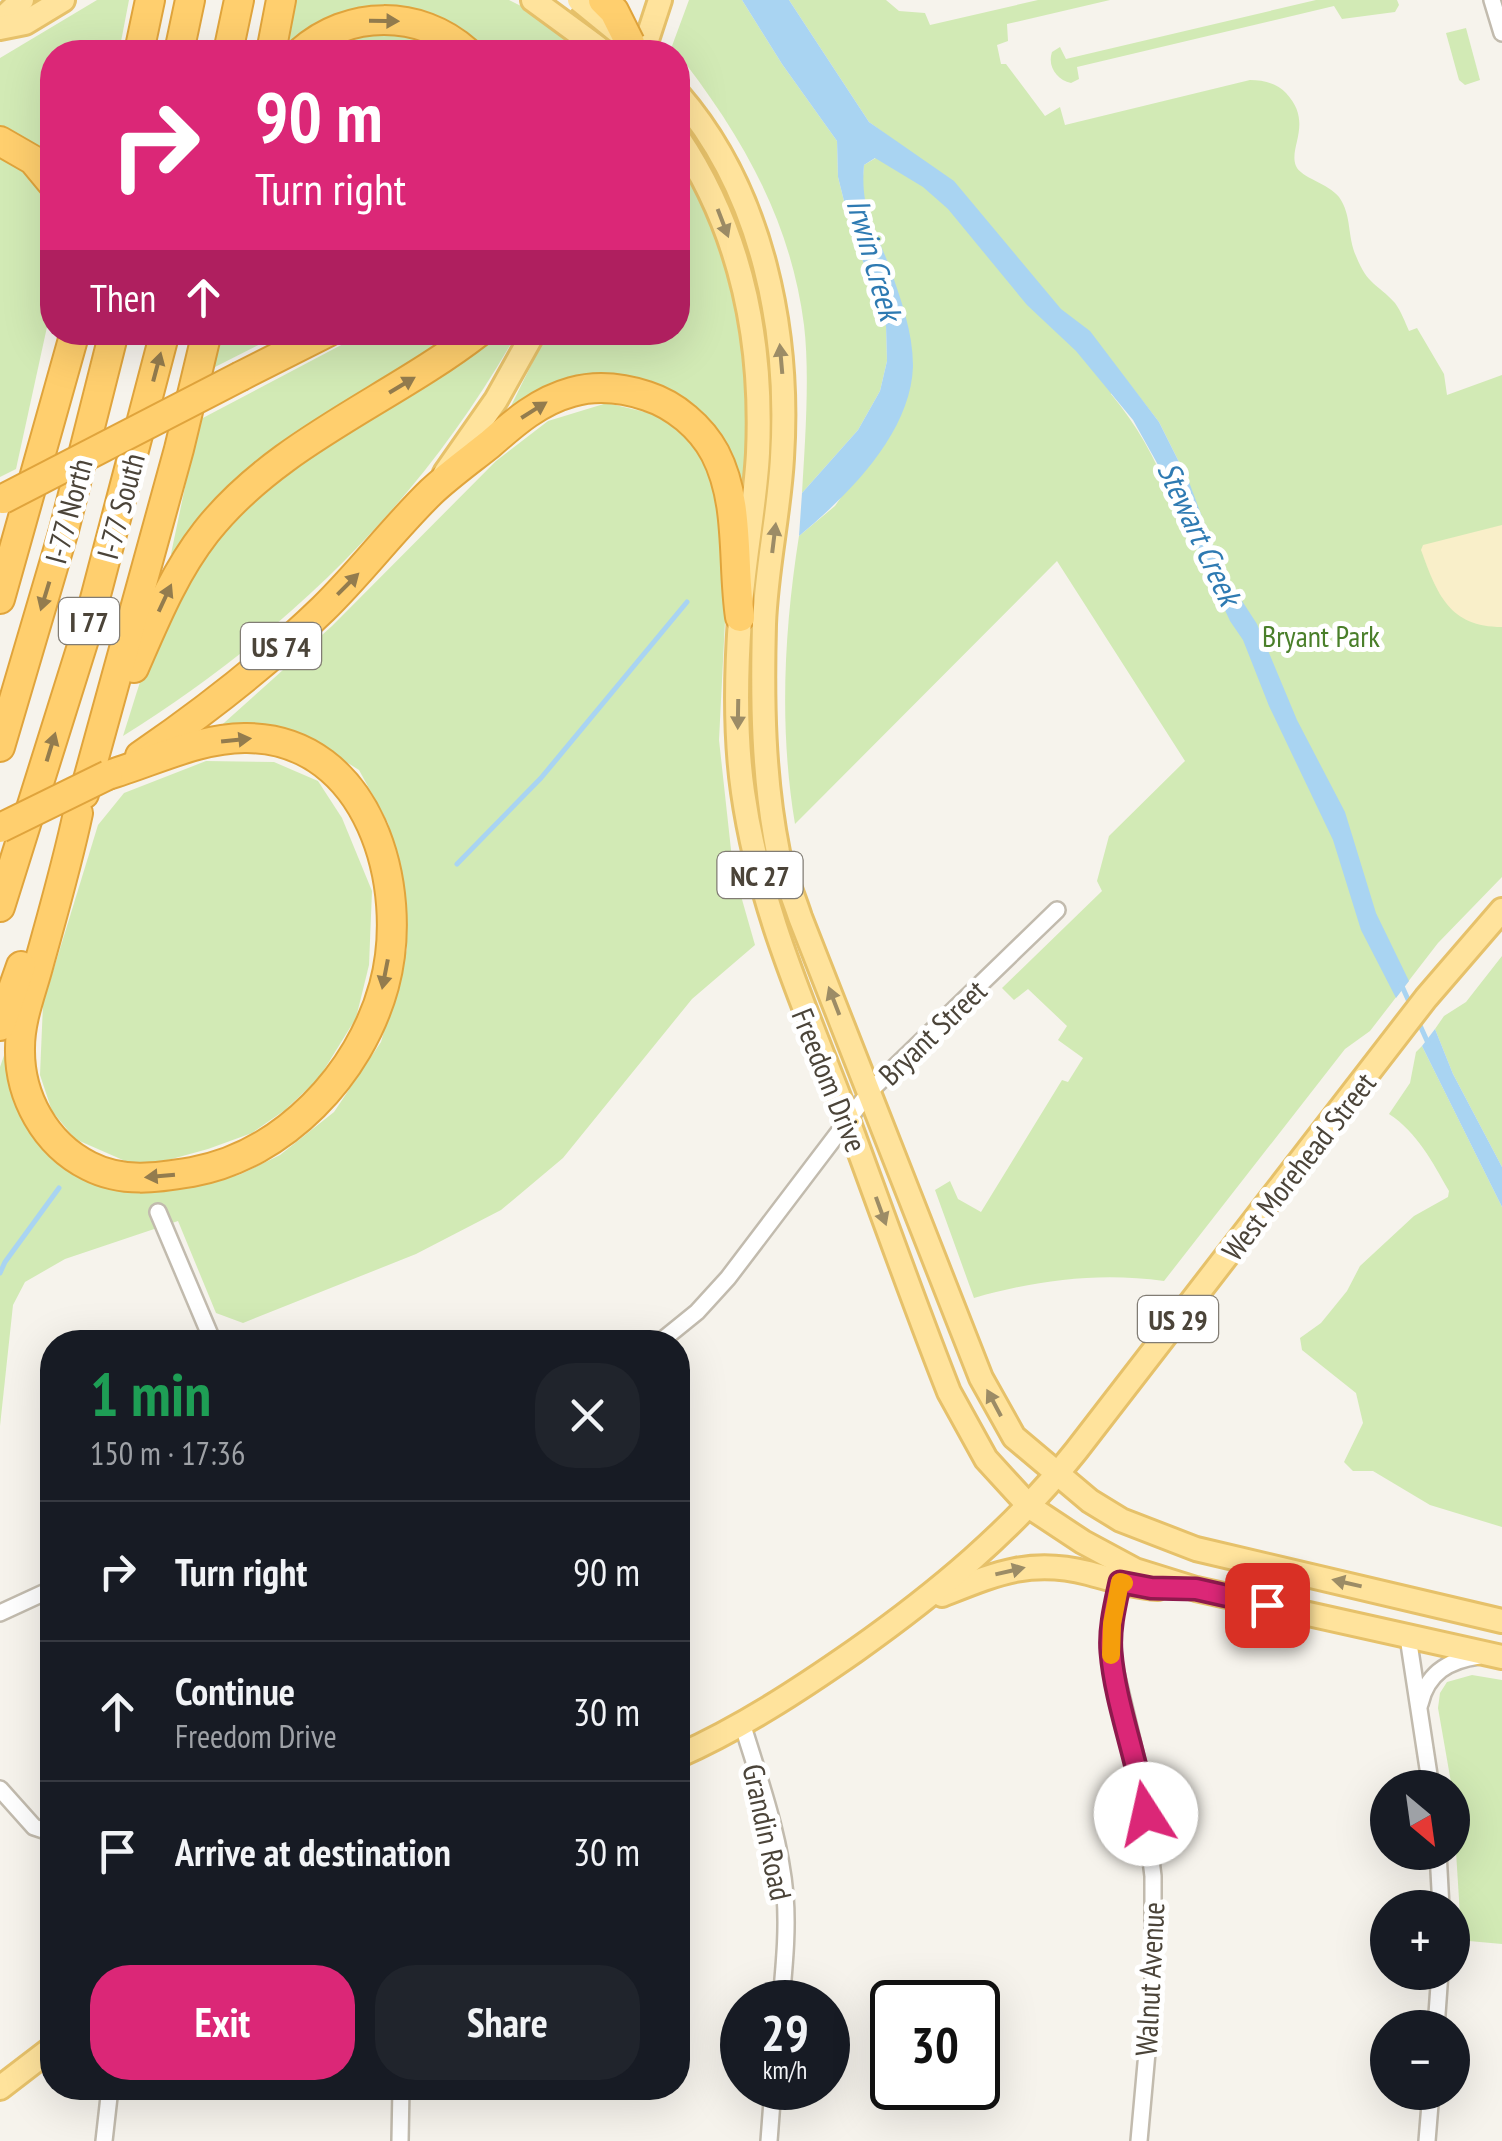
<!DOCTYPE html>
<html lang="en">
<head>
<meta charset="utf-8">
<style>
  :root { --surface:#171b24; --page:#20242c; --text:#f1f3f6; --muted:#9ea1a6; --line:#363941; --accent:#db2777 }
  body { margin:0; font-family:"PT Sans Narrow",sans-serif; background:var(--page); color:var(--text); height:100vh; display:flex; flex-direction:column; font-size:38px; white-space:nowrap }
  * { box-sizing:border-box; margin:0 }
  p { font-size:32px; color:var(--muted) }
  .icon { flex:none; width:55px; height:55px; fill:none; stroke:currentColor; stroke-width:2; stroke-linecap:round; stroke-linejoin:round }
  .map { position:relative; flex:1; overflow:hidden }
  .sheet { position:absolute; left:40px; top:1330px; width:650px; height:770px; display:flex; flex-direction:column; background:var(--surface); border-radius:40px; box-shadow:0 10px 40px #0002 }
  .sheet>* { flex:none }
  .banner { position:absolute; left:40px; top:40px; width:650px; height:305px; border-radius:40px; box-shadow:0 10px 40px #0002; background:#db2777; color:#fff; overflow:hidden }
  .needle { width:65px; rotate:151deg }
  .fabs { position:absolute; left:1370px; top:1770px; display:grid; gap:20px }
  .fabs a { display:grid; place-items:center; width:100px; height:100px; border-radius:50%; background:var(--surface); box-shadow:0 10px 40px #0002; font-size:50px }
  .speed { position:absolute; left:720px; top:1980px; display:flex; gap:20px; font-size:50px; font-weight:700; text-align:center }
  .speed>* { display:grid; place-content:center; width:130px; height:130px; border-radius:50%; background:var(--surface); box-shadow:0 10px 40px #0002; line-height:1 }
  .speed small { font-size:25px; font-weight:400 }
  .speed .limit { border:5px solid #111; border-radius:15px; background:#fff; color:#111 }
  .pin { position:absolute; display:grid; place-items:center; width:85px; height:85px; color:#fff; margin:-42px; border-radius:20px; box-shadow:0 5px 15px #0006 }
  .me { position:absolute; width:110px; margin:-55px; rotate:350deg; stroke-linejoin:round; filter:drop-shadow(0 0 8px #0008) }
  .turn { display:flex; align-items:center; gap:35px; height:210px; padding:0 50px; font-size:45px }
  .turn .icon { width:130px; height:130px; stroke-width:2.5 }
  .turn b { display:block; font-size:70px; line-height:85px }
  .then { display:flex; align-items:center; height:95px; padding:0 50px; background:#0003; gap:20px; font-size:38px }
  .round { display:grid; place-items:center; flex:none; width:105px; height:105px; border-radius:40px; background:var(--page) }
  .headline { display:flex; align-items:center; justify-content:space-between; height:170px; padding:0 50px }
  h1 { font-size:60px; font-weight:600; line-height:75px; color:#1e9e55 }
  .primary-button { display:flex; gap:20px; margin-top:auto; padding:20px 50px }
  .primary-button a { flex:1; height:115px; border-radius:40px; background:var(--accent); color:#fff; font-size:40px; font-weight:600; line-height:115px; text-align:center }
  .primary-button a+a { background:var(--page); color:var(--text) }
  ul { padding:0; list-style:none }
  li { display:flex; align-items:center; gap:30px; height:140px; padding:0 50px; border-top:2px solid var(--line) }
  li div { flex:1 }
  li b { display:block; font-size:38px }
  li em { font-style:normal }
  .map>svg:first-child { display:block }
  .green { fill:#d2eab5; fill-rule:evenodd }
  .sand { fill:#f9efc9 }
  .water { fill:#a9d4f2 }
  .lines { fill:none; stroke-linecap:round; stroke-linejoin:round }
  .stream { stroke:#a9d4f2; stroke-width:5 }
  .minor-casing { stroke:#c2bbae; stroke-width:20 }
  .primary-casing { stroke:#e6c16a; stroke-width:28 }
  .motorway-casing { stroke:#e0a43c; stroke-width:32 }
  .minor { stroke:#fff; stroke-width:15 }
  .primary { stroke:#ffe39c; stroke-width:22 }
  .motorway { stroke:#ffcf6e; stroke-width:28 }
  .primary-bridge-casing { stroke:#e6c16a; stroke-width:28; stroke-linecap:butt }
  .motorway-bridge-casing { stroke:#e0a43c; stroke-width:32; stroke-linecap:butt }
  .primary-bridge { stroke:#ffe39c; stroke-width:22 }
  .motorway-bridge { stroke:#ffcf6e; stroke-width:28 }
  .oneway { fill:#937c4e }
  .oneway2 { fill:#9c8c66 }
  .route-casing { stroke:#8e194d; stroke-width:25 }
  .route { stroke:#db2777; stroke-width:18 }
  .slow { stroke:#f59e0b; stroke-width:18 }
  .labels { text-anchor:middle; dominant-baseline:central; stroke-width:10; stroke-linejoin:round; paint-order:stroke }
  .shield { fill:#fff; stroke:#817c74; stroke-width:2.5 }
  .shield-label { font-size:28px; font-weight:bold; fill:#4b4439 }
  .street-label { font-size:30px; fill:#4b4439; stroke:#fff }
  .park-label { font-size:30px; fill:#4a7f2a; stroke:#fff }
  .water-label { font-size:32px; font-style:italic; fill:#2e7ab2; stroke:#fff }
</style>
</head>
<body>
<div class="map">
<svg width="1502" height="2141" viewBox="0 0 1502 2141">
  <rect width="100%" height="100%" fill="#f6f3ec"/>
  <g class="green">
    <polygon points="97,0 129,0 119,52 52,52 52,169 0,128 0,58"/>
    <path d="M290,0H509L533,12L585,52H482C446,16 387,0 337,16C318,25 301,42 283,50Z"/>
    <path d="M689,0H742L782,64L837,141L838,177L850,225L886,326L887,361L880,391L858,430L802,493C805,443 810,374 804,325C790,216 739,131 672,46Z"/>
    <path d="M789,0H886L899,11L925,13L930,25L1038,0H1110L1007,24L1008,41L997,45L1001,64H1006L1045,116L1060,107L1065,125L1250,80C1263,80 1277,83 1286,93C1314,123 1288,147 1296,166C1301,178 1328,183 1339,197C1352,215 1347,237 1356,256C1368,286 1377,283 1395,303C1401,311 1405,322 1409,331L1417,328L1444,374L1447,395L1502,375V877L1438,943L1370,1031L1345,1049L1164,1281C1099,1272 1037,1280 974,1298L935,1190L950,1181L958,1199L981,1212L1062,1080L1068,1082L1083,1058L1058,1040L1067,1026L1028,989L1014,1000L1002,988L1102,891L1097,881L1109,836L1185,761L1057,561L795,824C779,728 784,631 799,536L835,506L903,408L890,268L865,211L862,187L864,165L899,144L869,122ZM1114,364L1159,422L1189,482L1170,495C1155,458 1137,425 1111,394Z"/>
    <path d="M1316,0H1397L1399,5L1395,12L1342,19L1334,6L1077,67L1079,79L1071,83C1057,80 1047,66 1052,52L1060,47L1066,59Z"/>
    <polygon points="1466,28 1480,80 1465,85 1459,80 1446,33"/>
    <polygon points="395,29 450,52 313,52 338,37"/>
    <polygon points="0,151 48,193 52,202 52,304 16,469 0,477"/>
    <path d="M678,155C712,212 737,277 744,344C749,398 745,453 745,507L663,388L507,414L547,333L678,332Z"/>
    <polygon points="221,333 282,333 213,368"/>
    <polygon points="364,333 463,333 176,555 171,554 199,420"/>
    <path d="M491,333H517C423,501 285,635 123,736L151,647L185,575L270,481Z"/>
    <polygon points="607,403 666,417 703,457 721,506 727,582 719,740 733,868 755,945 692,999 563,1158 501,1210 416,1254 243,1323 216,1313 178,1221 65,1259 25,1282 13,1305 0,1426 0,1067 9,1041 37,1134 164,1190 239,1175 280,1155 334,1112 381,1042 407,949 403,880 388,823 359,770 313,741 286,733 215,731 332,626 496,461 548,421"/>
    <polygon points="206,761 274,762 318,781 342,818 372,891 369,965 356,1018 319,1078 285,1110 252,1133 208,1149 168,1160 132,1164 75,1139 52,1111 40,1075 43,1004 98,825 124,793"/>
    <polygon points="1502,956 1502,1167 1453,1074 1435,1029 1444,1016 1466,1002"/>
    <path d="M1422,1046L1502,1207V1527L1430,1505L1373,1471H1353L1344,1462L1363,1423L1356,1393L1302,1350L1300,1338L1321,1323L1347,1291L1360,1266L1414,1216L1448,1197L1449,1191C1433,1163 1417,1132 1389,1114L1410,1083L1416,1052Z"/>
    <polygon points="1472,1675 1502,1680 1502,1944 1469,1941 1464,1931 1461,1931 1452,1788 1438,1708 1440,1693 1447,1682"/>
  </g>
  <path class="sand" d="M1502,525V627C1449,627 1437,594 1421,550L1423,545Z"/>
  <g class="water">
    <path d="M742,0H789L869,122L954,181L1061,309L1090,331L1159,422L1189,482L1222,570L1257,624L1297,720L1345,812L1376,913L1409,981L1396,998L1361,930L1333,840L1269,706L1243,640L1230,621L1157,463L1133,420L1076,351L1027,305L948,209L923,187L875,158L864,165C860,210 875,228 890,268C901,300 913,332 913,366C911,434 847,496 799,536L802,493L858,430L880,391L887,361L886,326L850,225L838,177L837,141L782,64Z"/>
    <polygon points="1435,1029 1453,1074 1502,1167 1502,1207 1422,1046"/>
  </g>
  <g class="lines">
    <g class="stream">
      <polyline points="457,864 541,778 687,602"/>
      <polyline points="1401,984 1411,1006"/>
      <polyline points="1418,1021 1428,1043"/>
      <polyline points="0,1273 5,1262 59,1188"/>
    </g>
    <g class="minor-casing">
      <g id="minor">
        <polyline points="1492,0 1502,33"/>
        <polyline points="158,1212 213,1342"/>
        <polyline points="660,1342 697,1312 728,1278 870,1091 1057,910"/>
        <polyline points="1120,1582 1112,1624 1111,1652 1140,1774 1153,1876 1153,1986 1139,2141"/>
        <polyline points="0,1613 52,1589"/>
        <polyline points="1408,1637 1431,1788"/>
        <path d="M1420,1704C1427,1673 1449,1660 1479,1656"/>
        <path d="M742,1723C759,1779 780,1836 785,1895C788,1931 784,1967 781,2002"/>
        <polyline points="0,1789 34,1827 43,1830 52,1826"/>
        <polyline points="1438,1852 1441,1908"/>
        <polyline points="1436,2028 1440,1972"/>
        <polyline points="104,2141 110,2088"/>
        <polyline points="400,2141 401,2088"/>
        <polyline points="769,2141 773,2088"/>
        <polyline points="1427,2141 1431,2092"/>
      </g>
    </g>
    <g class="primary-casing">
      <g id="primary">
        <polyline points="533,0 604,52"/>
        <polyline points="0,21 22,0"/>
        <polyline points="0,28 25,23 63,0"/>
        <polyline points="643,52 660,0"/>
        <path d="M678,94C763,192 790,332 782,458C779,513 766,569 764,624C762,701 763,777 778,852C783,873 793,895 800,917L981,1378L1014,1437L1090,1501L1121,1520L1196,1549L1502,1621"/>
        <path d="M678,137C741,231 763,341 758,453C755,509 743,563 740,619C736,676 735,736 743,792C760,912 807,1011 849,1123C882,1213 914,1303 949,1392L986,1459L1030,1507L1083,1542L1135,1570L1196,1589L1502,1657"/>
        <polyline points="445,473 496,400 534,332"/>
        <path d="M942,1595C995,1574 1030,1558 1088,1573C1111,1579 1134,1587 1158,1588"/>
        <path d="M678,1756C741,1728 799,1690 855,1651C937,1593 1013,1530 1076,1451L1426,998L1502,910"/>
        <polyline points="0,2088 52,2048"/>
      </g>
    </g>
    <g class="motorway-casing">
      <g id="motorway">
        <polyline points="139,52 150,0"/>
        <polyline points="179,52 190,0"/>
        <polyline points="228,52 239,0"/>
        <polyline points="271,52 281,0"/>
        <path d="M301,52C348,10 419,9 467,52"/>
        <polyline points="0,141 33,160 52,183"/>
        <polyline points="241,376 328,332"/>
        <polyline points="0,599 75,332"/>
        <path d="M134,668C155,620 174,573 206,532C277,442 390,401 479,332"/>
        <polyline points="0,747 64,530 114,332"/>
        <path d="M140,756C204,712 267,663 323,609C361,572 393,529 431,492C449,475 470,460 490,444C515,422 539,401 572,392C597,385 623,388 647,396C675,405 701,427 715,453C741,503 732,563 740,617"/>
        <polyline points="84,794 179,449 207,332"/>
        <path d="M78,813C67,865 52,916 38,967C31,993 20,1020 20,1048C19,1096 45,1144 89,1166C122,1183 157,1178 192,1172C284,1155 360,1074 384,986C411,887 369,739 247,738C201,737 152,762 108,775"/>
        <polyline points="0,907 86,633 165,332"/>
        <polyline points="0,1026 21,966"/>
      </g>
    </g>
    <use href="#minor" class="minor"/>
    <use href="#primary" class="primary"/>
    <use href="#motorway" class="motorway"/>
    <g class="primary-bridge-casing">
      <polyline id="primary-bridge" points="579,0 617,31"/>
    </g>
    <g class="motorway-bridge-casing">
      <g id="motorway-bridge">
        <polyline points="603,0 614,11 630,43"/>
        <polyline points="3,499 241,376"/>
        <polyline points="0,828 108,775"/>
      </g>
    </g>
    <use href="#primary-bridge" class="primary-bridge"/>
    <use href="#motorway-bridge" class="motorway-bridge"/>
  </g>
  <defs><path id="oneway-solid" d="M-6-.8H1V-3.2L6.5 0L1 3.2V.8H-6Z" transform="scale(2.5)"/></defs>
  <g class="oneway">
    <use href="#oneway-solid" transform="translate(384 21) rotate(1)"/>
    <use href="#oneway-solid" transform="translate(157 367) rotate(-75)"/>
    <use href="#oneway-solid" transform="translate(402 385) rotate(-31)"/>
    <use href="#oneway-solid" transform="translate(534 410) rotate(-32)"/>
    <use href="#oneway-solid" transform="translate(348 584) rotate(-45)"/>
    <use href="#oneway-solid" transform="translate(45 596) rotate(107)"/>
    <use href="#oneway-solid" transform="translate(165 598) rotate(-65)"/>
    <use href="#oneway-solid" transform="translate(236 740) rotate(-6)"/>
    <use href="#oneway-solid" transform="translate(51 747) rotate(-73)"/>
    <use href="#oneway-solid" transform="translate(385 974) rotate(101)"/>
    <use href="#oneway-solid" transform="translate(160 1176) rotate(175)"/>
  </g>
  <g class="oneway2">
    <use href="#oneway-solid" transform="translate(723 223) rotate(69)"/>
    <use href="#oneway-solid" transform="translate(781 359) rotate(-95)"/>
    <use href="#oneway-solid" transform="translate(774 538) rotate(-83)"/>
    <use href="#oneway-solid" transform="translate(738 714) rotate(91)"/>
    <use href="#oneway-solid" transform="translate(834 1001) rotate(-111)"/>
    <use href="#oneway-solid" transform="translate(881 1211) rotate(70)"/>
    <use href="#oneway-solid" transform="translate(994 1403) rotate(-118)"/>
    <use href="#oneway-solid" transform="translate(1010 1571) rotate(-13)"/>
    <use href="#oneway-solid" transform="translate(1347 1583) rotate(-167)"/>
  </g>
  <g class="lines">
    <g class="route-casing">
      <path id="route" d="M1146,1814C1138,1761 1115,1703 1111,1652C1109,1629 1115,1605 1120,1582L1151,1588L1196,1589L1267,1605"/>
    </g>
    <use href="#route" class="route"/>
    <polyline class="slow" points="1111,1655 1112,1624 1120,1582 1124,1583"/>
  </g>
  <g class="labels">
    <g class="shield">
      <rect x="59" y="598" width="60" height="46" rx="8"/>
      <rect x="241" y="623" width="80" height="46" rx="8"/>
      <rect x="717.5" y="852" width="85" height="46" rx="8"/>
      <rect x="1138" y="1296" width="80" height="46" rx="8"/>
    </g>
    <g class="shield-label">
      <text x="89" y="621">I 77</text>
      <text x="281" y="646">US 74</text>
      <text x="760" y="875">NC 27</text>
      <text x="1178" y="1319">US 29</text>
    </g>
    <g class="street-label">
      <text transform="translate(120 506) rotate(-75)">I-77 South</text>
      <text transform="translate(68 511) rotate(-75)">I-77 North</text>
      <text transform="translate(932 1032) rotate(-44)">Bryant Street</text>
      <text transform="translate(830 1080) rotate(68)">Freedom Drive</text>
      <text transform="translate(1298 1166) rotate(-52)">West Morehead Street</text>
      <text transform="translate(768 1832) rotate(78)">Grandin Road</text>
      <text transform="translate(1149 1979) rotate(-87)">Walnut Avenue</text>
    </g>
    <g class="park-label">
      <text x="1321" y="635">Bryant Park</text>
    </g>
    <g class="water-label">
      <text transform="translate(875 259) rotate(74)">Irwin Creek</text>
      <text transform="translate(1200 533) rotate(65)">Stewart Creek</text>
    </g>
  </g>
</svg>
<div class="fabs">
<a><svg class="needle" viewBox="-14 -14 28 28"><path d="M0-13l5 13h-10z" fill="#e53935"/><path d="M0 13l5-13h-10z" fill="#9ea1a6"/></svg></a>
<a>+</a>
<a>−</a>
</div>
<div class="speed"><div>29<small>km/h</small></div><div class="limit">30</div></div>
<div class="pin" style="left:1267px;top:1605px;background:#d93025"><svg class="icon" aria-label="arrive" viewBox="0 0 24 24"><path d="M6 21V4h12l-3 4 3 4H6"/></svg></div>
<svg class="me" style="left:1146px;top:1814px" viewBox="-20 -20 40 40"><circle r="19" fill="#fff"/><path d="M0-13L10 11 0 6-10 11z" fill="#db2777"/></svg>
<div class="banner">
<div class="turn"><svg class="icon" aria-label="right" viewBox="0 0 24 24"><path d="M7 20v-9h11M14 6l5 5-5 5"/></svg><div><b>90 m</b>Turn right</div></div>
<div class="then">Then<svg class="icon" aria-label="ahead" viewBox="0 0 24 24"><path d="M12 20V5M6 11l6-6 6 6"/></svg></div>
</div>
<section class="sheet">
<div class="headline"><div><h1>1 min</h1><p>150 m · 17:36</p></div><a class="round"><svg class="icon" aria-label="close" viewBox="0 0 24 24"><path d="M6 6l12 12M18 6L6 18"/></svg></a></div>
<ul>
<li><svg class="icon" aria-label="right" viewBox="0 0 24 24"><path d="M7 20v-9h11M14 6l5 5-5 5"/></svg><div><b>Turn right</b></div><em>90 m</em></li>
<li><svg class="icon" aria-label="ahead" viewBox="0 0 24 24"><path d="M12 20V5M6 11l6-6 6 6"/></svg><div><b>Continue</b><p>Freedom Drive</p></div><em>30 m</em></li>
<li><svg class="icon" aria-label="arrive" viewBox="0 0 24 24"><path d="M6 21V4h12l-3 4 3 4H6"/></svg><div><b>Arrive at destination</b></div><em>30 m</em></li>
</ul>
<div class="primary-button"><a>Exit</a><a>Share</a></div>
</section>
</div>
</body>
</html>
